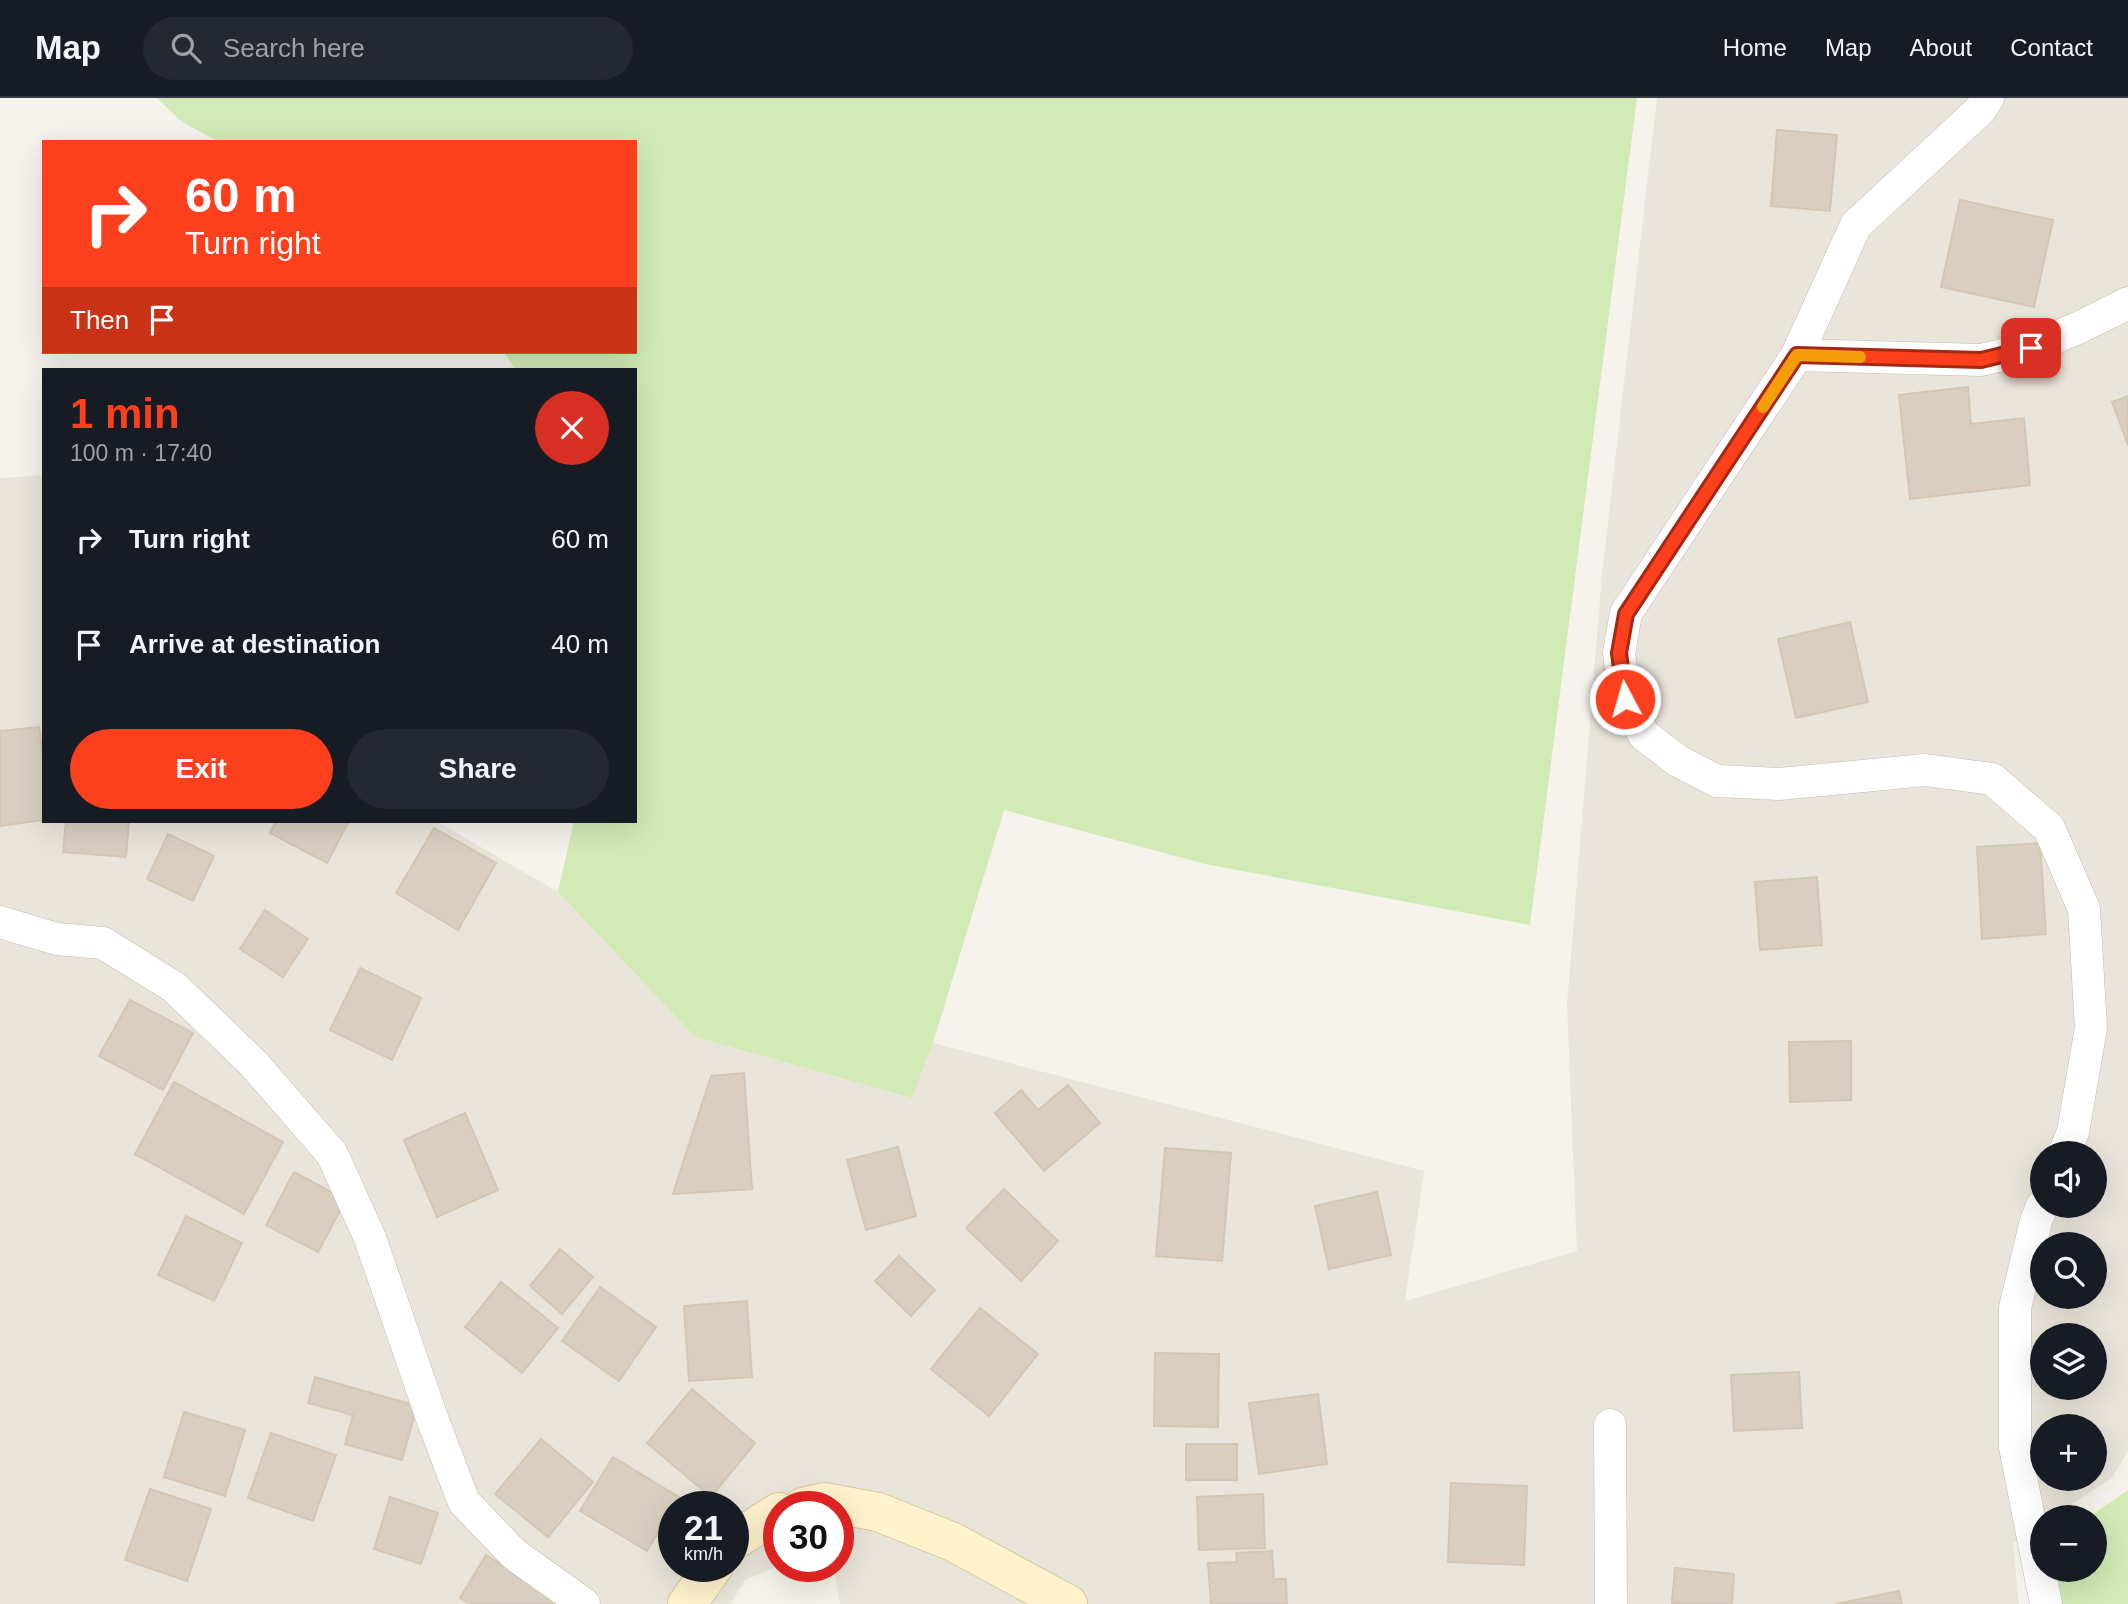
<!DOCTYPE html>
<html lang="en">
<head>
<meta charset="utf-8">
<style>
  :root { --surface:#171b24; --page:#242831; --text:#f1f3f6; --muted:#9ea1a6; --line:#363941; --accent:#fc3f1d }
  body { margin:0; font-family:Arial,sans-serif; background:var(--page); color:var(--text); height:100vh; display:flex; flex-direction:column; font-size:26px; white-space:nowrap }
  * { box-sizing:border-box; margin:0 }
  p { font-size:23px; color:var(--muted) }
  .icon { flex:none; width:38px; height:38px; fill:none; stroke:currentColor; stroke-width:2; stroke-linecap:round; stroke-linejoin:round }
  .map { position:relative; flex:1; overflow:hidden }
  .details { position:absolute; left:42px; top:270px; width:595px; height:455px; display:flex; flex-direction:column; background:var(--surface); border-radius:0px; box-shadow:0 7px 28px #0002 }
  .details>* { flex:none }
  .guide { position:absolute; left:42px; top:42px; width:595px; height:214px; border-radius:0px; box-shadow:0 7px 28px #0002; background:#fc3f1d; color:#fff; overflow:hidden }
  .tools { position:absolute; left:2030px; top:1043px; display:grid; gap:14px }
  .tools a { display:grid; place-items:center; width:77px; height:77px; border-radius:50%; background:var(--surface); box-shadow:0 7px 28px #0002; font-size:35px }
  .speed { position:absolute; left:658px; top:1393px; display:flex; gap:14px; font-size:35px; font-weight:700; text-align:center }
  .speed>* { display:grid; place-content:center; width:91px; height:91px; border-radius:50%; background:var(--surface); box-shadow:0 7px 28px #0002; line-height:1 }
  .speed small { font-size:18px; font-weight:400 }
  .speed .limit { border:10px solid #d22; background:#fff; color:#111 }
  .pin { position:absolute; display:grid; place-items:center; width:60px; height:60px; color:#fff; margin:-30px; border-radius:14px; box-shadow:0 4px 10px #0006 }
  .me { position:absolute; width:77px; margin:-38px; rotate:354deg; stroke-linejoin:round; filter:drop-shadow(0 0 5px #0008) }
  .turn { display:flex; align-items:center; gap:24px; height:147px; padding:0 28px; font-size:32px }
  .turn .icon { width:91px; height:91px; stroke-width:2.5 }
  .turn b { display:block; font-size:49px; line-height:60px }
  .then { display:flex; align-items:center; height:66px; padding:0 28px; background:#0003; gap:14px; font-size:26px }
  .round { display:grid; place-items:center; flex:none; width:74px; height:74px; border-radius:37px; background:var(--page) }
  .headline { display:flex; align-items:center; justify-content:space-between; height:119px; padding:0 28px }
  h1 { font-size:42px; font-weight:700; line-height:52px; color:var(--accent) }
  .cta { display:flex; gap:14px; margin-top:auto; padding:14px 28px }
  .cta a { flex:1; height:80px; border-radius:42px; background:var(--accent); color:#fff; font-size:28px; font-weight:700; line-height:80px; text-align:center }
  .cta a+a { background:var(--page); color:var(--text) }
  ul { padding:0; list-style:none }
  li { display:flex; align-items:center; gap:21px; height:105px; padding:0 28px }
  li div { flex:1 }
  li b { display:block; font-size:26px }
  li em { font-style:normal }
  header { display:flex; align-items:center; gap:42px; box-sizing:border-box; height:98px; padding:0 35px; background:var(--surface); border-bottom:2px solid var(--line) }
  header strong { font-size:33px }
  nav { display:flex; gap:38px; margin-inline-start:auto; font-size:24px }
  .search { width:490px; height:63px; background:var(--page); display:flex; align-items:center; gap:18px; box-sizing:border-box; padding:0 24px; border-radius:38px; color:var(--muted); font-size:26px }
  .map>svg:first-child { display:block }
  .residential { fill:#eae5da; fill-rule:evenodd }
  .green { fill:#d2eab5 }
  .building { fill:#d8cfc1; stroke:#d3c7b4; stroke-width:2 }
  .lines { fill:none; stroke-linecap:round; stroke-linejoin:round }
  .street-casing { stroke:#c2bbae; stroke-width:33 }
  .secondary-casing { stroke:#d6c79b; stroke-width:40 }
  .street { stroke:#fff; stroke-width:32 }
  .secondary { stroke:#fff3cd; stroke-width:38 }
  .route-casing { stroke:#a42913; stroke-width:18 }
  .route { stroke:#fc3f1d; stroke-width:12 }
  .slow { stroke:#f59e0b; stroke-width:12 }
</style>
</head>
<body>
<header>
<strong>Map</strong>
<div class="search"><svg class="icon" aria-label="search" viewBox="0 0 24 24"><circle cx="10" cy="10" r="6"/><path d="M15 15l6 6"/></svg>Search here</div>
<nav><a>Home</a><a>Map</a><a>About</a><a>Contact</a></nav>
</header>
<div class="map">
<svg width="2128" height="1506" viewBox="0 0 2128 1506">
  <rect width="100%" height="100%" fill="#f6f3ec"/>
  <path class="residential" d="M1657,0H2128V1353L2112,1380L2052,1419H2042V1426L2013,1445L2019,1506H840L834,1468H838V1409H779V1467L745,1482L730,1506H0V380L44,377V723H436L558,794L695,939L912,1000L933,945L1424,1073L1405,1203L1577,1153L1567,907L1602,476ZM2042,1055H2095V1108H2042ZM2042,1146H2095V1199H2042ZM2042,1237H2095V1290H2042ZM2042,1328H2095V1381H2042ZM674,1409H733V1468H674Z"/>
  <g class="green">
    <polygon points="157,0 1637,0 1530,827 1205,766 1004,712 933,945 912,1000 695,939 558,794 574,723 635,723 635,271 515,271 504,254 635,254 635,44 219,44 182,24"/>
    <polygon points="2128,1392 2128,1506 2039,1506 2042,1472 2095,1472 2095,1419 2089,1419"/>
  </g>
  <g class="building">
    <polygon points="1777,32 1837,37 1830,113 1771,108"/>
    <polygon points="1960,102 2053,122 2034,209 1941,189"/>
    <polygon points="1968,289 1971,326 2024,320 2030,387 1910,401 1899,297"/>
    <polygon points="2128,298 2128,347 2112,304"/>
    <polygon points="1850,524 1868,604 1796,620 1778,541"/>
    <polygon points="39,629 44,665 44,722 0,728 0,633"/>
    <polygon points="66,723 129,723 126,759 63,754"/>
    <polygon points="276,723 349,723 327,765 270,735"/>
    <polygon points="434,730 496,765 458,832 396,795"/>
    <polygon points="168,736 214,758 193,803 147,781"/>
    <polygon points="2040,745 2046,836 1982,841 1977,749"/>
    <polygon points="1817,779 1822,847 1760,852 1755,784"/>
    <polygon points="265,812 308,841 283,879 240,851"/>
    <polygon points="360,870 421,900 392,962 330,932"/>
    <polygon points="130,902 193,935 163,992 99,958"/>
    <polygon points="1851,943 1851,1002 1790,1004 1789,944"/>
    <polygon points="744,975 752,1091 673,1096 711,978"/>
    <polygon points="174,984 283,1044 244,1116 135,1056"/>
    <polygon points="1068,987 1100,1025 1044,1073 995,1015 1021,992 1038,1012"/>
    <polygon points="465,1015 498,1092 437,1119 404,1042"/>
    <polygon points="898,1049 916,1118 866,1132 847,1062"/>
    <polygon points="1165,1050 1231,1055 1222,1163 1156,1158"/>
    <polygon points="294,1074 346,1102 318,1154 266,1127"/>
    <polygon points="1004,1091 1058,1143 1021,1183 966,1130"/>
    <polygon points="1377,1094 1391,1157 1329,1171 1315,1108"/>
    <polygon points="186,1118 242,1145 214,1203 158,1177"/>
    <polygon points="560,1151 593,1179 562,1216 530,1188"/>
    <polygon points="899,1158 935,1192 911,1218 875,1183"/>
    <polygon points="501,1184 558,1230 522,1275 465,1229"/>
    <polygon points="600,1189 656,1229 619,1283 562,1243"/>
    <polygon points="747,1203 752,1279 689,1283 684,1208"/>
    <polygon points="980,1210 1038,1256 989,1318 931,1271"/>
    <polygon points="1155,1255 1219,1256 1218,1329 1154,1328"/>
    <polygon points="1799,1274 1802,1330 1734,1333 1731,1277"/>
    <polygon points="315,1279 417,1308 402,1362 345,1346 353,1317 308,1305"/>
    <polygon points="692,1291 755,1345 711,1399 647,1345"/>
    <polygon points="1318,1296 1327,1366 1259,1376 1249,1305"/>
    <polygon points="184,1314 245,1332 225,1398 164,1379"/>
    <polygon points="271,1335 336,1357 313,1423 248,1400"/>
    <polygon points="541,1341 593,1384 548,1439 495,1396"/>
    <rect x="1186" y="1346" width="51" height="36"/>
    <polygon points="613,1359 679,1399 647,1453 580,1413"/>
    <polygon points="1451,1385 1527,1388 1524,1467 1448,1464"/>
    <polygon points="150,1391 211,1411 187,1483 125,1462"/>
    <polygon points="1263,1396 1265,1450 1199,1452 1197,1399"/>
    <polygon points="390,1399 438,1415 421,1466 374,1451"/>
    <polygon points="1272,1453 1274,1481 1286,1481 1287,1506 1211,1506 1208,1465 1237,1464 1236,1455"/>
    <polygon points="486,1457 558,1501 555,1506 470,1506 460,1500"/>
    <polygon points="1675,1470 1734,1476 1732,1506 1672,1505"/>
    <polygon points="1899,1493 1902,1506 1836,1506"/>
  </g>
  <g class="lines">
    <g class="street-casing">
      <g id="street">
        <polyline points="1988,0 1980,12 1856,127 1797,257 1626,515 1619,555 1625,601 1644,637 1678,663 1717,683 1779,686 1925,672 1992,681 2049,730 2084,811 2091,930 2073,1034 2064,1055"/>
        <polyline points="1797,257 1981,262 2031,250 2080,229 2128,205"/>
        <polyline points="0,824 57,841 103,845 174,889 253,965 332,1056 370,1140 433,1323 464,1404 514,1456 584,1506"/>
        <polyline points="2042,1108 2036,1123 2015,1210 2015,1349 2046,1506"/>
        <polyline points="1610,1327 1611,1506"/>
      </g>
    </g>
    <g class="secondary-casing">
      <g id="secondary">
        <polyline points="803,1409 824,1404 878,1414 953,1444 1068,1506"/>
        <polyline points="733,1443 779,1414"/>
        <polyline points="687,1506 714,1468"/>
      </g>
    </g>
    <use href="#street" class="street"/>
    <use href="#secondary" class="secondary"/>
  </g>
  <g class="lines">
    <g class="route-casing">
      <polyline id="route" points="1625,601 1619,555 1626,516 1797,257 1981,262 2031,250"/>
    </g>
    <use href="#route" class="route"/>
    <polyline class="slow" points="1763,309 1797,257 1860,259"/>
  </g>
</svg>
<div class="tools">
<a><svg class="icon" aria-label="sound" viewBox="0 0 24 24"><path d="M4 9h4l5-4v14l-5-4H4zM17 9q2 3 0 6"/></svg></a>
<a><svg class="icon" aria-label="search" viewBox="0 0 24 24"><circle cx="10" cy="10" r="6"/><path d="M15 15l6 6"/></svg></a>
<a><svg class="icon" aria-label="layers" viewBox="0 0 24 24"><path d="M12 4l9 5-9 5-9-5zM3 14l9 5 9-5"/></svg></a>
<a>+</a>
<a>−</a>
</div>
<div class="speed"><div>21<small>km/h</small></div><div class="limit">30</div></div>
<div class="pin" style="left:2031px;top:250px;background:#d93025"><svg class="icon" aria-label="arrive" viewBox="0 0 24 24"><path d="M6 21V4h12l-3 4 3 4H6"/></svg></div>
<svg class="me" style="left:1625px;top:601px" viewBox="-20 -20 40 40"><circle r="17" fill="#fc3f1d" stroke="#fff" stroke-width="3"/><path d="M0-11L8 9 0 5-8 9z" fill="#fff"/></svg>
<div class="guide">
<div class="turn"><svg class="icon" aria-label="right" viewBox="0 0 24 24"><path d="M7 20v-9h11M14 6l5 5-5 5"/></svg><div><b>60 m</b>Turn right</div></div>
<div class="then">Then<svg class="icon" aria-label="arrive" viewBox="0 0 24 24"><path d="M6 21V4h12l-3 4 3 4H6"/></svg></div>
</div>
<section class="details">
<div class="headline"><div><h1>1 min</h1><p>100 m · 17:40</p></div><a class="round" style="background:#d93025;color:#fff"><svg class="icon" aria-label="close" viewBox="0 0 24 24"><path d="M6 6l12 12M18 6L6 18"/></svg></a></div>
<ul>
<li><svg class="icon" aria-label="right" viewBox="0 0 24 24"><path d="M7 20v-9h11M14 6l5 5-5 5"/></svg><div><b>Turn right</b></div><em>60 m</em></li>
<li><svg class="icon" aria-label="arrive" viewBox="0 0 24 24"><path d="M6 21V4h12l-3 4 3 4H6"/></svg><div><b>Arrive at destination</b></div><em>40 m</em></li>
</ul>
<div class="cta"><a>Exit</a><a>Share</a></div>
</section>
</div>
</body>
</html>
